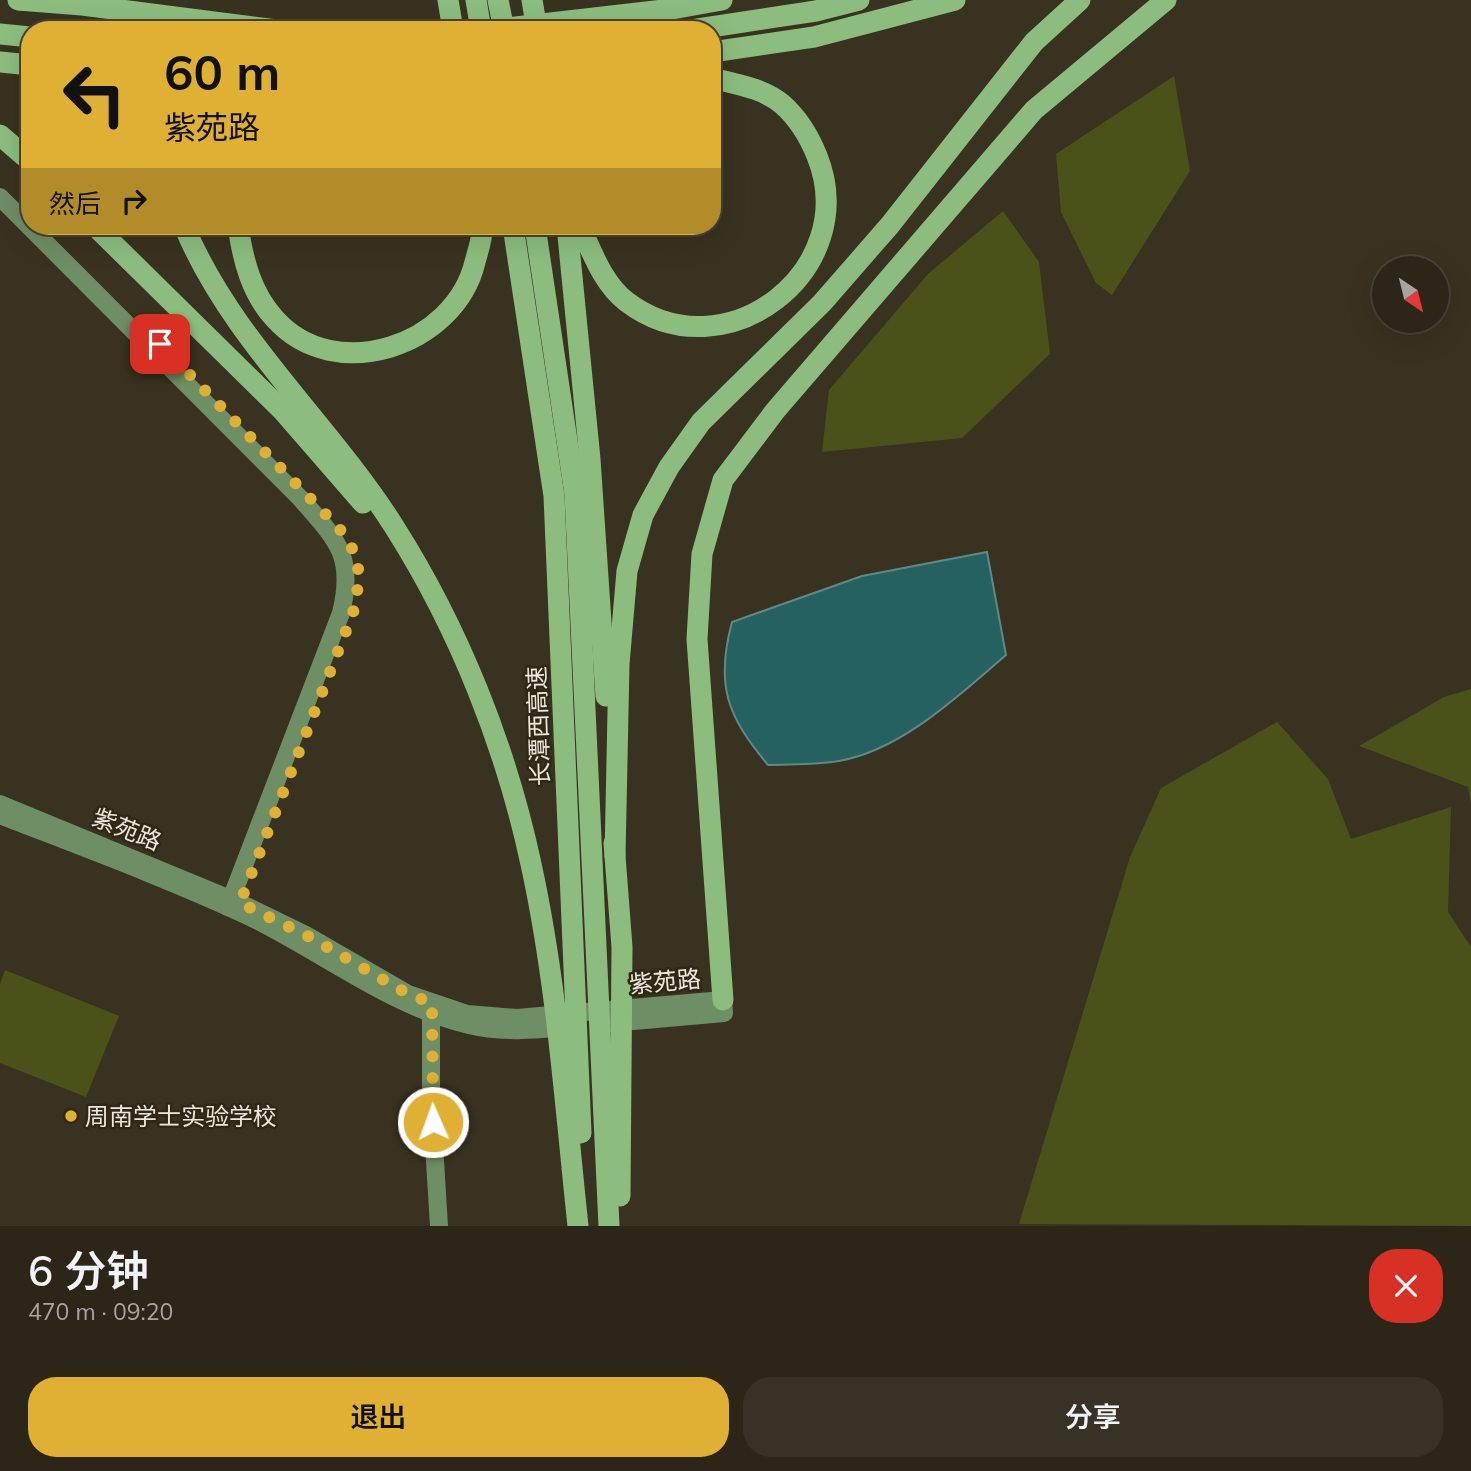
<!DOCTYPE html>
<html lang="zh">
<head>
<meta charset="utf-8">
<style>
  :root { --surface:#2b2618; --page:#373225; --text:#f1f3f6; --muted:#a6a5a2; --line:#474337; --accent:#dfb034 }
  body { margin:0; font-family:Mulish,"Noto Sans SC",sans-serif; background:var(--page); color:var(--text); height:100vh; display:flex; flex-direction:column; font-size:26px; white-space:nowrap }
  * { box-sizing:border-box; margin:0 }
  p { font-size:23px; color:var(--muted) }
  .icon { flex:none; width:38px; height:38px; fill:none; stroke:currentColor; stroke-width:2; stroke-linecap:round; stroke-linejoin:round }
  .map { position:relative; height:1226px; overflow:hidden }
  .drawer { display:flex; flex-direction:column; background:var(--surface); flex:1 }
  .drawer>* { flex:none }
  .top-card { position:absolute; left:21px; top:21px; width:700px; height:214px; border-radius:28px; box-shadow:0 7px 28px #0002,0 0 0 2px var(--line); background:#dfb034; color:#111; overflow:hidden }
  .needle { width:46px; rotate:145deg }
  .tools { position:absolute; left:1372px; top:256px; display:grid; gap:14px }
  .tools a { display:grid; place-items:center; width:77px; height:77px; border-radius:50%; background:var(--surface); box-shadow:0 7px 28px #0002,0 0 0 2px var(--line); font-size:35px }
  .pin { position:absolute; display:grid; place-items:center; width:60px; height:60px; color:#fff; margin:-30px; border-radius:14px; box-shadow:0 4px 10px #0006 }
  .me { position:absolute; width:77px; margin:-38px; rotate:358deg; stroke-linejoin:round; filter:drop-shadow(0 0 5px #0008) }
  .turn { display:flex; align-items:center; gap:24px; height:147px; padding:0 28px; font-size:32px }
  .turn .icon { width:91px; height:91px; stroke-width:2.5 }
  .turn b { display:block; font-size:49px; line-height:60px }
  .then { display:flex; align-items:center; height:66px; padding:0 28px; background:#0003; gap:14px; font-size:26px }
  .round { display:grid; place-items:center; flex:none; width:74px; height:74px; border-radius:28px; background:var(--page) }
  .summary { display:flex; align-items:center; justify-content:space-between; height:119px; padding:0 28px }
  h1 { font-size:42px; font-weight:600; line-height:52px }
  .button { display:flex; gap:14px; margin-top:auto; padding:14px 28px }
  .button a { flex:1; height:80px; border-radius:28px; background:var(--accent); color:#111; font-size:28px; font-weight:600; line-height:80px; text-align:center }
  .button a+a { background:var(--page); color:var(--text) }
  .map>svg:first-child { display:block }
  .green { fill:#4a5119 }
  .water { fill:#256161; stroke:#608986; stroke-width:2 }
  .lines { fill:none; stroke-linecap:round; stroke-linejoin:round }
  .secondary { stroke:#6e8e65; stroke-width:18 }
  .highway { stroke:#8cbd7e; stroke-width:21 }
  .route { stroke:#dfb034; stroke-width:12; stroke-dasharray:0 21.6 }
  .poi-dot { fill:#dfb034; stroke:#2f2816; stroke-width:2.5 }
  .labels { text-anchor:middle; dominant-baseline:central; stroke-width:5; stroke-linejoin:round; paint-order:stroke }
  .street-label { font-size:24px; fill:#ebe6db; stroke:#2f2816 }
  .poi-label { font-size:24px; fill:#ebe6db; stroke:#2f2816; text-anchor:start }
</style>
</head>
<body>
<div class="map">
<svg width="1471" height="1226" viewBox="0 0 1471 1226">
  <rect width="100%" height="100%" fill="#393220"/>
  <g class="green">
    <polygon points="1174,76 1190,171 1112,295 1096,283 1061,212 1056,154"/>
    <polygon points="1003,211 1039,262 1050,354 962,438 822,452 829,390 928,274"/>
    <polygon points="1471,689 1471,804 1468,787 1359,746 1444,697"/>
    <polygon points="1277,722 1328,779 1351,839 1451,807 1448,912 1471,947 1471,1226 1019,1224 1130,857 1161,788"/>
    <polygon points="5,970 119,1016 86,1097 0,1063 0,984"/>
  </g>
  <path class="water" d="M987,552L1006,655C959,695 902,750 839,761C816,765 791,764 768,765C727,716 715,685 732,622L862,576Z"/>
  <g class="lines">
    <g class="secondary">
      <path d="M0,197L301,499C337,540 355,556 341,613L228,907"/>
      <polyline points="0,804 240,903 306,935 408,994 467,1014 517,1018 723,1000 724,1013 611,1023"/>
      <path d="M0,815C82,847 166,878 246,915C320,950 388,1006 469,1025C502,1033 535,1030 569,1027"/>
      <polyline points="431,1003 431,1096 439,1226"/>
    </g>
    <g class="highway">
      <polyline points="18,0 82,5 277,30"/>
      <polyline points="448,0 453,30"/>
      <polyline points="476,0 481,30"/>
      <polyline points="498,0 504,30"/>
      <polyline points="532,0 537,30"/>
      <polyline points="489,30 672,9 722,0"/>
      <polyline points="691,30 816,11 859,0"/>
      <polyline points="0,34 30,37"/>
      <polyline points="712,52 814,37 955,0"/>
      <polyline points="0,62 30,65"/>
      <polyline points="0,135 30,161"/>
      <polyline points="95,226 283,411 363,503"/>
      <path d="M184,226C232,341 329,423 395,528C459,629 506,747 531,864C557,983 565,1105 578,1226"/>
      <path d="M238,226C243,260 251,293 275,319C335,386 455,346 475,262C478,250 483,238 482,226"/>
      <polyline points="513,226 554,496 581,1133"/>
      <polyline points="535,226 575,494 609,1226"/>
      <polyline points="567,226 590,459 606,696"/>
      <path d="M580,226C592,252 603,284 627,302C725,376 863,270 817,156C809,136 798,118 782,104C763,88 735,84 712,78"/>
      <polyline points="614,843 622,947 620,1196"/>
      <polyline points="615,856 619,664 627,571 643,515 669,467 701,422 822,303 890,225 1034,42 1080,0"/>
      <polyline points="723,1000 697,639 702,554 723,480 775,411 1034,110 1166,0"/>
    </g>
  </g>
  <g class="lines">
    <polyline class="route" points="160,344 339,528 353,550 360,576 353,613 240,903 306,935 408,994 432,1003 433,1122"/>
  </g>
  <circle class="poi-dot" cx="71" cy="1116" r="7"/>
  <g class="labels">
    <g class="street-label">
      <text transform="translate(538 726) rotate(-92)">长潭西高速</text>
      <text transform="translate(127 829) rotate(22)">紫苑路</text>
      <text transform="translate(665 981) rotate(-5)">紫苑路</text>
    </g>
    <g class="poi-label">
      <text x="85" y="1116">周南学士实验学校</text>
    </g>
  </g>
</svg>
<div class="tools">
<a><svg class="needle" viewBox="-14 -14 28 28"><path d="M0-13l5 13h-10z" fill="#e53935"/><path d="M0 13l5-13h-10z" fill="#a6a5a2"/></svg></a>
</div>
<div class="pin" style="left:160px;top:344px;background:#d93025"><svg class="icon" aria-label="arrive" viewBox="0 0 24 24"><path d="M6 21V4h12l-3 4 3 4H6"/></svg></div>
<svg class="me" style="left:433px;top:1122px" viewBox="-20 -20 40 40"><circle r="17" fill="#dfb034" stroke="#fff" stroke-width="3"/><path d="M0-11L8 9 0 5-8 9z" fill="#fff"/></svg>
<div class="top-card">
<div class="turn"><svg class="icon" aria-label="left" viewBox="0 0 24 24"><path d="M17 20v-9H6M10 6l-5 5 5 5"/></svg><div><b>60 m</b>紫苑路</div></div>
<div class="then">然后<svg class="icon" aria-label="right" viewBox="0 0 24 24"><path d="M7 20v-9h11M14 6l5 5-5 5"/></svg></div>
</div>
</div>
<section class="drawer">
<div class="summary"><div><h1>6 分钟</h1><p>470 m · 09:20</p></div><a class="round" style="background:#d93025;color:#fff"><svg class="icon" aria-label="close" viewBox="0 0 24 24"><path d="M6 6l12 12M18 6L6 18"/></svg></a></div>
<div class="button"><a>退出</a><a>分享</a></div>
</section>
</body>
</html>
